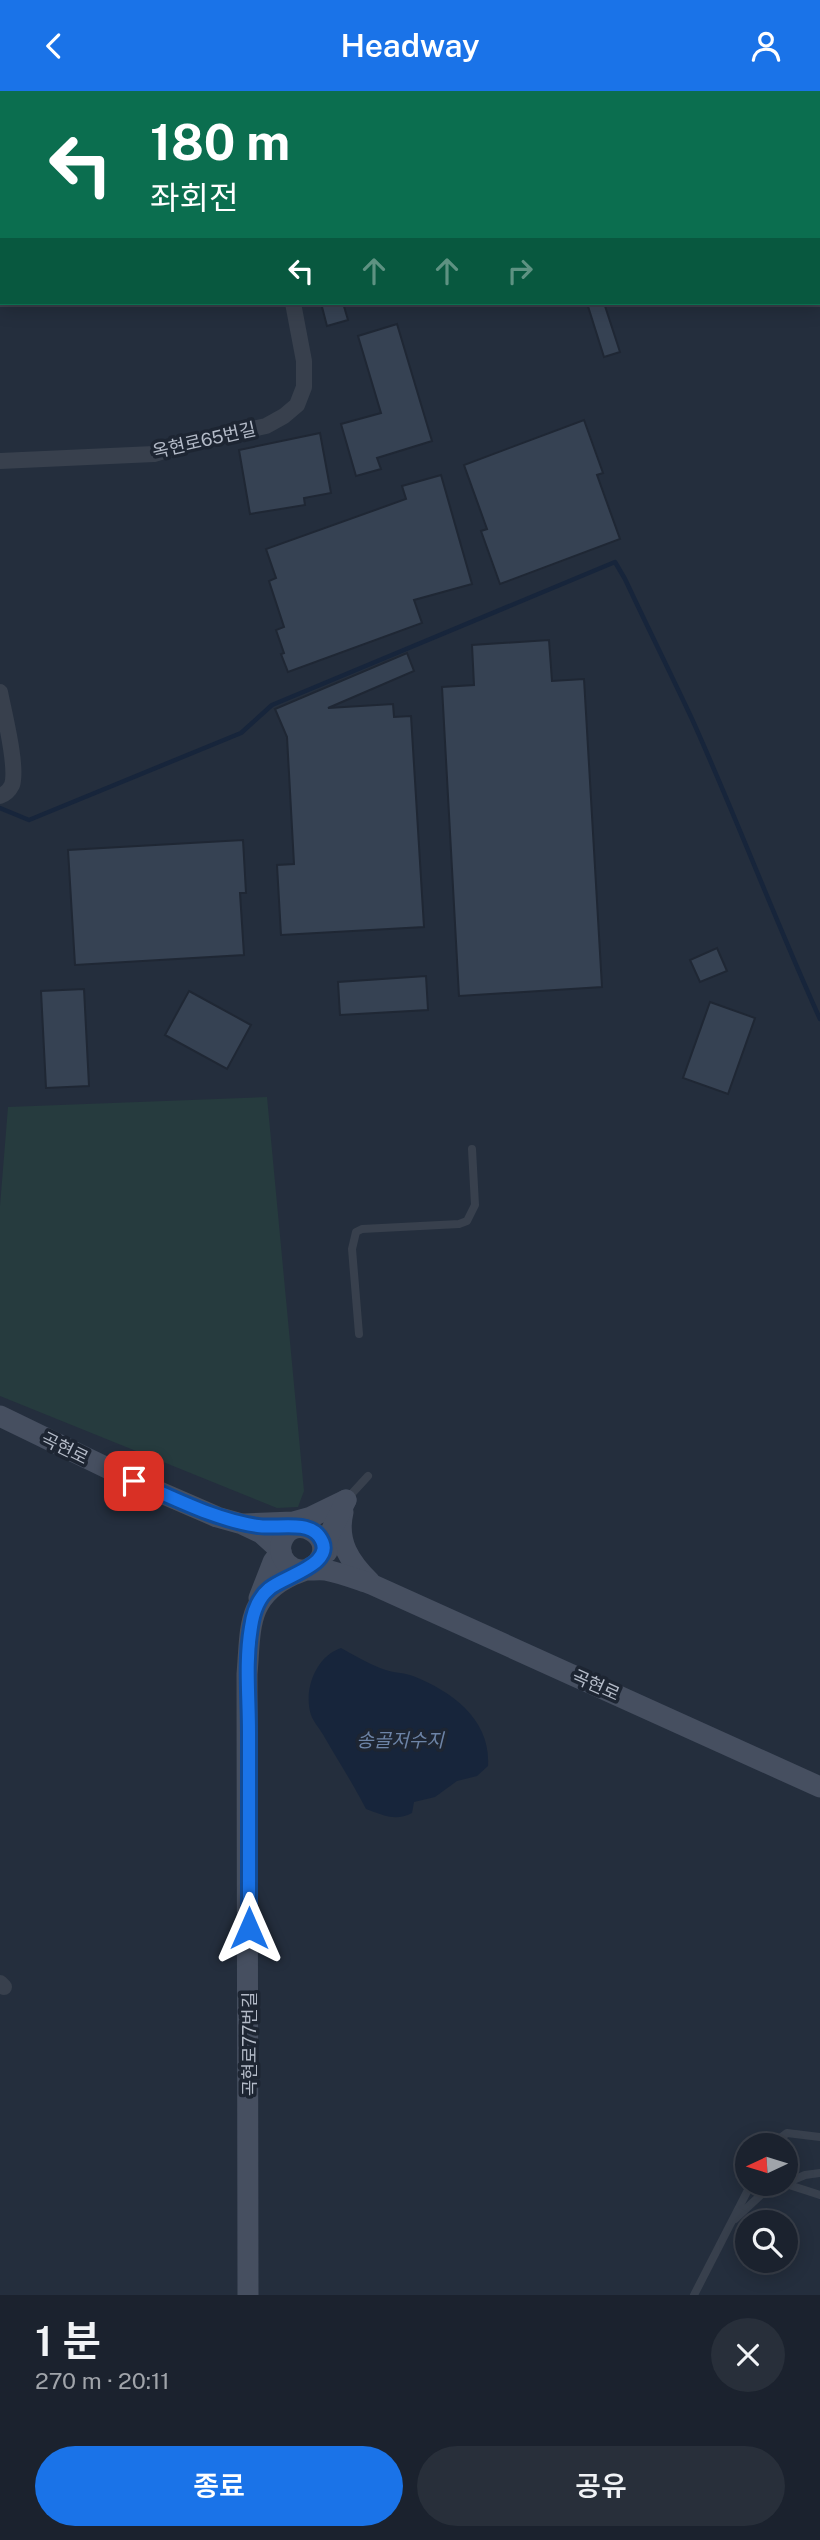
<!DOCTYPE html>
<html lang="ko">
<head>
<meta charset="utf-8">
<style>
  :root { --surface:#1b222e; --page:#282f3a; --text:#f1f3f6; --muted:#a0a4aa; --line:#393f4a; --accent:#1a73e8 }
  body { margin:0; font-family:"Public Sans","Noto Sans KR",sans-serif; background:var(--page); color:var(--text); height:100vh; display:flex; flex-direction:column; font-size:26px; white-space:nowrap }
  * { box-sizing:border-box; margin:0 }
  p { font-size:23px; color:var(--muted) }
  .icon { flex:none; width:38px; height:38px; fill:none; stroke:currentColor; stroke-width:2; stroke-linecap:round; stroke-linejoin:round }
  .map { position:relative; height:2204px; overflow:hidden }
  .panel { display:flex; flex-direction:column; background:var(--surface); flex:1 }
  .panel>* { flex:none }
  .guide { position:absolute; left:0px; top:0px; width:821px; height:214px; box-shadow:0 4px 18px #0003,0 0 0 2px var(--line); background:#0b6e4f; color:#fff; overflow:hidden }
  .needle { width:46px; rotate:266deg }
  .fabs { position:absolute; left:735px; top:2042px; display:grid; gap:14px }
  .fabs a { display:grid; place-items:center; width:63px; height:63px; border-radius:50%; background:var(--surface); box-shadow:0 4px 18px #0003,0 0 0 2px var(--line); font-size:35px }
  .pin { position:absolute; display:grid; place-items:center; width:60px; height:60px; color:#fff; margin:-30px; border-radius:14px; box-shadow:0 4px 10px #0006 }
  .me { position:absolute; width:77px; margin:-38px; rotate:0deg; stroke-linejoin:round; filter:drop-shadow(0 0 5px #0008) }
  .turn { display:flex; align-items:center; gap:24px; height:147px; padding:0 35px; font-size:32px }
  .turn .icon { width:91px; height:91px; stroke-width:2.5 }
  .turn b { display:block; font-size:49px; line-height:60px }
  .lanes { display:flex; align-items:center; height:66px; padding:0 35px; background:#0003; justify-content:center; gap:35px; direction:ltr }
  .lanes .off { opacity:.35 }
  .round { display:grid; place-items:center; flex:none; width:74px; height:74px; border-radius:37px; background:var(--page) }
  .overview { display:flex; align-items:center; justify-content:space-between; height:119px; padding:0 35px }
  h1 { font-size:42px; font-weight:600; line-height:52px }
  .action { display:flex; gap:14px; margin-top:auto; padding:14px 35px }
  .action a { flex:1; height:80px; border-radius:42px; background:var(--accent); color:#fff; font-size:28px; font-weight:600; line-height:80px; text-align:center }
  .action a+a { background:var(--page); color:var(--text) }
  header { display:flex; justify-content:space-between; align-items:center; height:91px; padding:0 35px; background:var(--accent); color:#fff; font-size:32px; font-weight:600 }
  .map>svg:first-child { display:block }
  .green { fill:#263b3e }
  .water { fill:#17253b }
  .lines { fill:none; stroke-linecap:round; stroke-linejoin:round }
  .stream { stroke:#17253b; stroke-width:4.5 }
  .building { fill:#364253; stroke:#1f2734; stroke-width:2 }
  .lane { stroke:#38404d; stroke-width:8 }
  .street { stroke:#38404d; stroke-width:16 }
  .secondary { stroke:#464f60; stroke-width:21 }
  .route-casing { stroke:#114b97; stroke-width:18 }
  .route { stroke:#1a73e8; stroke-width:12 }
  .labels { text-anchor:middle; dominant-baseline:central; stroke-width:7; stroke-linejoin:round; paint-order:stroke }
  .street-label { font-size:18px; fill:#b4bbc8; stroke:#1d2532 }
  .water-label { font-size:19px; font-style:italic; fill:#6d84a7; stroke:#1d2532 }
</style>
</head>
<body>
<header><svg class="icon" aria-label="back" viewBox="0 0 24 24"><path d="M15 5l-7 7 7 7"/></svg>Headway<svg class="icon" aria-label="person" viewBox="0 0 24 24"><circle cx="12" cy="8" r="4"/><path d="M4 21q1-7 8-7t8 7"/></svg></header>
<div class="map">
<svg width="820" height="2204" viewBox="0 0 820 2204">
  <rect width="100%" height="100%" fill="#242e3d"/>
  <polygon class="green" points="267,1006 304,1400 298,1416 277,1417 0,1305 0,1115 8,1016"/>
  <path class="water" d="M341,1557C354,1564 367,1572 380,1577C391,1582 402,1581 413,1585C453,1601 491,1629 488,1675L477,1685L457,1690L435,1706L414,1711L412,1722C395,1731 383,1724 366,1718C353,1693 339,1671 325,1647C321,1639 314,1632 311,1624C303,1599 316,1565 341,1557Z"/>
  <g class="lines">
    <path class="stream" d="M0,717L29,729L241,642L272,614L615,471L625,488C647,535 670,581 692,628C737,728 775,829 820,928"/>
  </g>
  <g class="building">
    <polygon points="321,212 343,212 348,229 327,235"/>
    <polygon points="587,212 604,212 620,261 604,266"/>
    <polygon points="397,233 432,350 377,367 381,378 356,385 341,333 381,322 358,245"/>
    <polygon points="584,329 603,382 597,384 620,448 500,493 481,440 487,438 464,374"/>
    <polygon points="320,342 331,402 304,407 305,414 250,423 239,359"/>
    <polygon points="441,384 472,493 414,509 422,532 288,581 281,563 284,562 276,539 284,536 269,490 276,487 266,458 406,408 402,395"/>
    <polygon points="549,549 552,590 584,588 602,896 459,905 442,596 474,594 472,554"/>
    <polygon points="407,562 414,580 328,617 393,613 394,626 411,625 424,836 281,844 277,774 294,773 287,646 275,618"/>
    <polygon points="243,749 246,802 240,802 244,864 75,874 68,759"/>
    <polygon points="717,857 727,880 700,891 690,869"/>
    <polygon points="426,885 428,919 340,924 338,891"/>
    <polygon points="84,898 89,995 46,997 41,900"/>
    <polygon points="189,900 251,934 227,978 165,944"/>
    <polygon points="710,911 755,927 728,1003 683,987"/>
  </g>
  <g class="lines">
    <g class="lane">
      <polyline points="359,1243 352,1158 356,1141 362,1138 459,1133 467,1130 475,1114 472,1058"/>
      <polyline points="346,1409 368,1385"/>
      <polyline points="771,2054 787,2042 820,2046"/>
      <polyline points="786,2092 805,2084 820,2082"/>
      <polyline points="786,2093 820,2104"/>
      <polyline points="735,2128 764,2101 783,2093"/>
      <polyline points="694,2204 751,2093"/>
    </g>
    <g class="street">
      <polyline points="292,2 296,0"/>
      <polyline points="0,370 154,363 193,351 266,335 284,325 297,314 304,296 304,270 293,212"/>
      <path d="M0,601C4,622 18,676 12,694C9,700 6,703 0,705"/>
      <polyline points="0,1892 4,1896"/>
    </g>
    <g class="secondary">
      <polyline points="0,1325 134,1390 217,1426 242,1433 261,1442 281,1460 273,1471 259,1507"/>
      <path d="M343,1421C336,1451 350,1471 370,1491"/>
      <polyline points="244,1433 293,1431 311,1426 346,1409"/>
      <polyline points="327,1461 323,1457 346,1409"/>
      <path d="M248,2204L247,1583C251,1537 246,1506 293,1484C301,1481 311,1478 317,1472C339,1448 294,1419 282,1450C278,1460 283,1472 293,1477C302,1481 315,1478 325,1479C341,1482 356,1488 371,1493L820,1696"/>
    </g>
  </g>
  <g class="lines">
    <g class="route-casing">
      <path id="route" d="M134,1390C174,1407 215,1429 258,1435C275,1438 307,1429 319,1445C340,1473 283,1485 269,1498C258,1507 253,1522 251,1536C245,1571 249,1606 249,1641C249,1707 249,1772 249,1837"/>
    </g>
    <use href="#route" class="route"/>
  </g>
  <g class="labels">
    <g class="street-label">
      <text transform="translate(204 349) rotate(-13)">옥현로65번길</text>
      <text transform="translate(65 1357) rotate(26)">곡현로</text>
      <text transform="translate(596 1594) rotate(24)">곡현로</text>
      <text transform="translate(249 1953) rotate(-90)">곡현로77번길</text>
    </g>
    <g class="water-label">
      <text x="400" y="1649">송골저수지</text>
    </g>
  </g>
</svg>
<div class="fabs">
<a><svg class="needle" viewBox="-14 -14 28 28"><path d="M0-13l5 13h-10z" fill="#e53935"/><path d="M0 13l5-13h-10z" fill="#a0a4aa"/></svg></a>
<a><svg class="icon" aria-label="search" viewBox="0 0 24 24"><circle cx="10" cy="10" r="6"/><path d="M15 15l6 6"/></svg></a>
</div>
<div class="pin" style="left:134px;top:1390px;background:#d93025"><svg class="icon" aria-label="arrive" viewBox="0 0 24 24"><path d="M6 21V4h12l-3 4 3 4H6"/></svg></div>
<svg class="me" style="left:249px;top:1837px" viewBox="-20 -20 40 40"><path d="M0-17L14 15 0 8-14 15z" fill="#1a73e8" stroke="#fff" stroke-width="4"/></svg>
<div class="guide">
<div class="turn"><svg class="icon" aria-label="left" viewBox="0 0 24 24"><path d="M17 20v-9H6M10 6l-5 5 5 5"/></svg><div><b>180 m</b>좌회전</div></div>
<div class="lanes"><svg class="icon" aria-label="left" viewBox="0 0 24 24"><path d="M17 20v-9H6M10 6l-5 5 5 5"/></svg><svg class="icon off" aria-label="ahead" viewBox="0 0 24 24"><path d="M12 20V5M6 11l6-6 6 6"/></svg><svg class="icon off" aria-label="ahead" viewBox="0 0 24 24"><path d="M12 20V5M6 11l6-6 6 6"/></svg><svg class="icon off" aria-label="right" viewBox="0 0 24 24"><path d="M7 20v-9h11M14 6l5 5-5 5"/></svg></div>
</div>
</div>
<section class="panel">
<div class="overview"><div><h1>1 분</h1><p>270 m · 20:11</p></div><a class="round"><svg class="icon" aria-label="close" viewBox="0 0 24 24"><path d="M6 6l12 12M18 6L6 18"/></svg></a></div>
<div class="action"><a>종료</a><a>공유</a></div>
</section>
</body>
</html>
